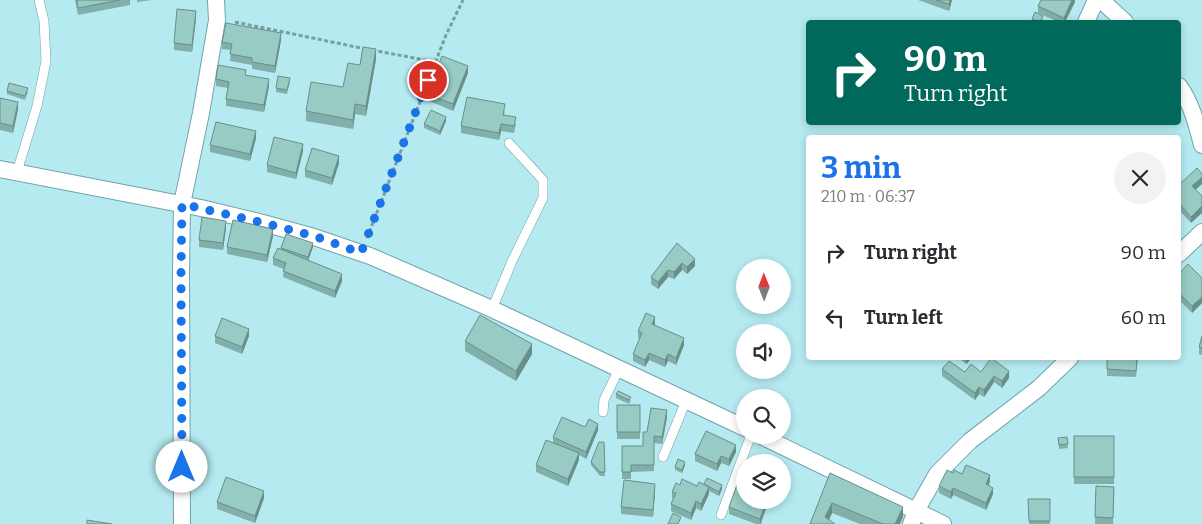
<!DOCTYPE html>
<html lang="en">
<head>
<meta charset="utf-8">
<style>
  :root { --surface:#fff; --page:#f2f2f3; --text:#2b2b33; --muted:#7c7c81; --accent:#1a73e8 }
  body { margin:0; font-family:Bitter,serif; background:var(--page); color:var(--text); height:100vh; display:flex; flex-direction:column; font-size:19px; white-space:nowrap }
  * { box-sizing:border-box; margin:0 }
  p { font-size:16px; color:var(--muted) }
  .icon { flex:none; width:28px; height:28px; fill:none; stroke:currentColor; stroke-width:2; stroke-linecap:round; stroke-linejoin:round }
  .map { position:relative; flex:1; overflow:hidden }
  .sheet { position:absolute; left:806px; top:135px; width:375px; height:225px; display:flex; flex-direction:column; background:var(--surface); border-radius:5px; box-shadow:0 2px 8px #0003 }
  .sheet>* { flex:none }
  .banner { position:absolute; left:806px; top:20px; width:375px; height:105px; border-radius:5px; box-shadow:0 2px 8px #0003; background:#00695c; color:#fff; overflow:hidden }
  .needle { width:32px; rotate:359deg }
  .buttons { position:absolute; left:736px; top:259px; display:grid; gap:10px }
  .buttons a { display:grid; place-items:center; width:55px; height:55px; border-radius:50%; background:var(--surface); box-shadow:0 2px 8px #0003; font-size:25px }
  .pin { position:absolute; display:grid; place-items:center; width:42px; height:42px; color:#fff; margin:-21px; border:2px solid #fff; border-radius:50%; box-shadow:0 1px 5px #0007 }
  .me { position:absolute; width:55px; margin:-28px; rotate:0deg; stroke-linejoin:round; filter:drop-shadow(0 0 4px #0008) }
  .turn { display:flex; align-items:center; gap:18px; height:105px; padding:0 15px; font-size:22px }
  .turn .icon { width:65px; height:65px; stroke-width:2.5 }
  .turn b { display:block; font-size:35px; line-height:42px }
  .round { display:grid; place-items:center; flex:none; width:52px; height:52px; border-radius:26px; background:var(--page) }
  .summary { display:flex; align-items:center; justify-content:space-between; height:85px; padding:0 15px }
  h1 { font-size:30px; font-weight:700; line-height:38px; color:var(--accent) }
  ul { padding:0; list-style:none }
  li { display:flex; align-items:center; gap:15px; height:65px; padding:0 15px }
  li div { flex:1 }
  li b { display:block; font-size:19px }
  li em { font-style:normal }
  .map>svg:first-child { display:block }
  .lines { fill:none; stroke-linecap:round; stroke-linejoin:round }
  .lane-casing { stroke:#70a4aa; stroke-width:10 }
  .street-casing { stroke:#70a4aa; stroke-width:18 }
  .path { stroke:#769ea3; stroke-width:3; stroke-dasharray:4 2.5; stroke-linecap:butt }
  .lane { stroke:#fff; stroke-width:9 }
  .street { stroke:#fff; stroke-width:16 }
  .wall { fill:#82afa9 }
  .shaded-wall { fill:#6a8e89 }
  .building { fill:#97cbc4; stroke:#6a8e89 }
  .route { stroke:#1a73e8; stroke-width:9; stroke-dasharray:0 16.2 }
</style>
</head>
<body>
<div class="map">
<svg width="1202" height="524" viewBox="0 0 1202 524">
  <rect width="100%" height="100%" fill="#b4eaf0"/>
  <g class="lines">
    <g class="lane-casing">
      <g id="lane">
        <polyline points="17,172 37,106 46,61 44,21 39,0"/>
        <polyline points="492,309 513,259 543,198 543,180 509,143"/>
        <polyline points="603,412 604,400 619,369"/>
        <polyline points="663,457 686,401"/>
        <polyline points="721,515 751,435"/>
      </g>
    </g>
    <g class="street-casing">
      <g id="street">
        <polyline points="1101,0 1125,22"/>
        <polyline points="1086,22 1096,0"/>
        <path d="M1179,86C1191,102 1197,125 1202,145"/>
        <polyline points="0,169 201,208 263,223 314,237 370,256 492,309 745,428"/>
        <polyline points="1179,254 1202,232"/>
        <polyline points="759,435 943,524"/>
        <polyline points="182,524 181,273 182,204 201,113 217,20 216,0"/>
        <polyline points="911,524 916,511 937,474 970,441 1039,388 1070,358"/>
      </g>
    </g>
    <g class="path">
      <polyline points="235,22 366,49"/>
      <polyline points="372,50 435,62"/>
      <polyline points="367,238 446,35 463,0"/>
    </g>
    <use href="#lane" class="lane"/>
    <use href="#street" class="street"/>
  </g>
  <g class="wall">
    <polygon points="75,0 130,0 130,5 78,15"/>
    <polygon points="137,0 152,0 137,2"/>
    <polygon points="918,0 952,0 949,11"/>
    <polygon points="1075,0 1075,2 1065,22 1059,22 1038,13 1038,6"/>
    <polygon points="196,18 192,52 174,50 174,43"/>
    <polygon points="1032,19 1043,19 1041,22 1032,22"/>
    <polygon points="281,40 275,73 252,69 252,65 230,61 231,50 222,49 222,42"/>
    <polygon points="376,59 366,116 355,114 353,129 306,121 306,111 343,87 360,65"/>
    <polygon points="468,73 453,111 427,100 427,94"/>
    <polygon points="246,75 269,86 264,112 226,106 226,99 228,88 216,86 216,79"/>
    <polygon points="290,82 287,94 276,92 276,88"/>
    <polygon points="7,91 28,92 25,100 7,94"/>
    <polygon points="0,98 18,109 13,133 0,130"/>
    <polygon points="505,111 504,116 516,124 514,133 501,131 499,140 461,133 461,126"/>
    <polygon points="446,121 440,135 424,128 424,124"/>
    <polygon points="256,138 250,161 210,152 210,145"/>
    <polygon points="303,151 296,179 267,172 267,165"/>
    <polygon points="339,163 332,185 305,177 305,170"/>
    <polygon points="1179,185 1196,190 1191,223 1179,210"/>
    <polygon points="226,228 223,250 199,247 199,240"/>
    <polygon points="273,236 267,262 227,254 227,247"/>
    <polygon points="313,247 308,260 342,281 335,298 283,277 284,269 273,265 273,258 281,250 281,248"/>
    <polygon points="670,252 695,266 687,274 682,270 674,279 668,277 658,289 651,284 651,277"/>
    <polygon points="1179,274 1202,278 1202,303 1192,313 1179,300"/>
    <polygon points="655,324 655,325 684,345 676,365 668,361 665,367 649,360 645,367 633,361 633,354 640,339 638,338 638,331"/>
    <polygon points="215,336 249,336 242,354 215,343"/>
    <polygon points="1202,336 1202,355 1199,354 1199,347"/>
    <polygon points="465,341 532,354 516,381 465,351"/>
    <polygon points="959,358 972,358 966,364"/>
    <polygon points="1107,358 1138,358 1136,377 1107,376"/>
    <polygon points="942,369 965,372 981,372 1009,378 1002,388 994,382 984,397 979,394 975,400 942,376"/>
    <polygon points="616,394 631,400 629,404 616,398"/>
    <rect x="617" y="405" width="23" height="34"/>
    <polygon points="667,417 662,444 654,443 654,471 631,472 631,479 622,479 622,446 643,446 647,432"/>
    <polygon points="585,427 598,430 586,459 579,455 579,460 568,486 536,472 536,465 553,443 553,437"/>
    <rect x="1074" y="436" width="40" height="48"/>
    <polygon points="1067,437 1068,448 1059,449 1058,438"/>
    <polygon points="604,442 605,476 600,476 591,465 591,462"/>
    <polygon points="736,452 729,466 721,463 717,471 695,461 695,454"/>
    <polygon points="685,465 682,473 675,470 675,467"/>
    <polygon points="830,473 903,517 900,524 860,524 832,513 829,520 810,524"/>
    <polygon points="953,473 962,474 990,482 988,485 993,494 986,510 953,495 951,499 939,493 939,486"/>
    <polygon points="704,484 722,489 719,496 709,491 709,494 701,511 696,508 691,520 671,511 671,504 673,499 672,498 672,492"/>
    <polygon points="1096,486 1114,487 1113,524 1095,524"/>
    <polygon points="655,491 653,517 621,514 621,507"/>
    <polygon points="264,498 255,523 217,509 217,502"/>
    <polygon points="1028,499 1050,499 1050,524 1029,524"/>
    <polygon points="769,500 761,524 756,524 729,514 729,507"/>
  </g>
  <g class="shaded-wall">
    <polygon points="950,0 952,0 949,11 949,4"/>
    <polygon points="1072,0 1075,0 1075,2 1065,22 1064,22 1064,18"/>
    <polygon points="196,11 196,18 192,52 192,45"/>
    <polygon points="281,33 281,40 275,73 275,66"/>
    <polygon points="376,49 376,59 366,116 366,106"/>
    <polygon points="468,66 468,73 453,111 453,104"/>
    <polygon points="269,79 269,86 264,112 264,105"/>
    <polygon points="18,102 18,109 13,133 13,126"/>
    <polygon points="355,104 355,114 353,129 353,120"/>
    <polygon points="446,117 446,121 440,135 440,131"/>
    <polygon points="501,124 501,131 499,140 499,133"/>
    <polygon points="256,131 256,138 250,161 250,154"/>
    <polygon points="303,144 303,151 296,179 296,173"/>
    <polygon points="339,156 339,163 332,185 332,178"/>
    <polygon points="1202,177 1202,184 1192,193 1192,186"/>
    <polygon points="1202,206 1202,213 1191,223 1191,217"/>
    <polygon points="226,221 226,228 223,250 223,243"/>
    <polygon points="273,229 273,236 267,262 267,255"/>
    <polygon points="313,243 313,247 308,261 308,257"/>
    <polygon points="695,259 695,266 687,274 687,267"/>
    <polygon points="682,263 682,270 674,279 674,272"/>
    <polygon points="668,270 668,277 658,289 658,282"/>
    <polygon points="342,274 342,281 335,298 335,291"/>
    <polygon points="1202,297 1202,303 1192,313 1192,306"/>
    <polygon points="655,317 655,324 652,331 652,324"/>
    <polygon points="249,329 249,336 242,354 242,347"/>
    <polygon points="684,338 684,345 676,365 676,358"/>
    <polygon points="532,344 532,354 516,381 516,371"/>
    <polygon points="649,353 649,360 645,367 645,360"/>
    <polygon points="668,354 668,361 665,367 665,360"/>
    <polygon points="966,358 972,358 966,364"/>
    <polygon points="1009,371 1009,378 1002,388 1002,381"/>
    <polygon points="994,376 994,382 984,397 984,390"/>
    <polygon points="979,387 979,394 975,400 975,393"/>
    <polygon points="667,410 667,417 662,444 662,437"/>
    <polygon points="598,424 598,430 586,459 586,452"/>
    <polygon points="736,445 736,452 729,466 729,459"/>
    <polygon points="579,453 579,460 568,486 568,479"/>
    <polygon points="721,456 721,463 717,471 717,464"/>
    <polygon points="685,462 685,465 682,473 682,470"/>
    <polygon points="990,475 990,482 986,491 986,484"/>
    <polygon points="655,484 655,491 653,517 653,510"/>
    <polygon points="722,485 722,489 719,496 719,492"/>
    <polygon points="709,487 709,494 701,511 701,504"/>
    <polygon points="953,488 953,495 951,499 951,492"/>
    <polygon points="993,488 993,494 986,510 986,503"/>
    <polygon points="264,491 264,498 255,523 255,516"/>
    <polygon points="767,500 769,500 760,524 760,519"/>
    <polygon points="696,501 696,508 691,520 691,513"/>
    <polygon points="832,503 832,513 827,524 825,517"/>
    <polygon points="903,507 903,517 900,524 895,524"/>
  </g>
  <g class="building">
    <polygon points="77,0 120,0 78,8"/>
    <polygon points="936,0 950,0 949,4"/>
    <polygon points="1041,0 1072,0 1064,18 1038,6"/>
    <polygon points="177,9 196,11 192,45 174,43"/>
    <polygon points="1035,12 1043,16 1040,22 1032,19"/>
    <polygon points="226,23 281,33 275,66 252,62 252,58 230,54 232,44 222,42"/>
    <polygon points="363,47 376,49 366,106 355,104 353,120 306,111 311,82 343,87 348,63 360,65"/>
    <polygon points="442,56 468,66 453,104 427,94"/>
    <polygon points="218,65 246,70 245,75 269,79 264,105 226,99 229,82 216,79"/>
    <polygon points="278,76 290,78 287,90 276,88"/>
    <polygon points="9,83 28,88 25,96 7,91"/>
    <polygon points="467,97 505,104 503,115 516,117 514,126 501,124 499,133 461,126"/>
    <polygon points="0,98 18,102 13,126 0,123"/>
    <polygon points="431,110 446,117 440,131 424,124"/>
    <polygon points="216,122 256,131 250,154 210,145"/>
    <polygon points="274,137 303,144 296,173 267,165"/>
    <polygon points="312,148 339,156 332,178 305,170"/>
    <polygon points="1197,168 1202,174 1202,177 1192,186 1202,196 1202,206 1191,217 1179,203 1179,185"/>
    <polygon points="202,217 226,221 223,243 199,240"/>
    <polygon points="233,220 273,229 267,255 227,247"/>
    <polygon points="286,234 313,243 308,257 281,248"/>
    <polygon points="677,243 695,259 687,267 682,263 674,272 668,270 658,282 651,277 670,252"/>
    <polygon points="278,248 342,274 335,291 283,271 286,263 273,258"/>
    <polygon points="1188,264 1202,278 1202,297 1192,306 1179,293 1179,274"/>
    <polygon points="646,313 655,317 652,324 684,338 676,358 668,354 665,360 649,353 645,360 633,354 642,333 638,331"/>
    <polygon points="480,315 532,344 516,371 465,341"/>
    <polygon points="222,318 249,329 242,347 215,336"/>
    <polygon points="1202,336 1202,348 1199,347"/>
    <polygon points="991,358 1009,371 1002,381 994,376 984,390 979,387 975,393 942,369 949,361 965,372 971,364 981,372"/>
    <polygon points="1107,358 1137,358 1136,371 1107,369"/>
    <polygon points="618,391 631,397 629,400 616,394"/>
    <rect x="617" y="405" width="23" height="27"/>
    <polygon points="651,408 667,410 662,437 654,436 654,465 631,465 631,472 622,472 622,446 643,446 643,432 647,432"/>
    <polygon points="562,417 585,427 589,419 598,424 586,452 553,437"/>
    <polygon points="706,431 736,445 729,459 721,456 717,464 695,454"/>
    <rect x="1074" y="436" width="40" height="41"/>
    <polygon points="1067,437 1068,444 1059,445 1058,438"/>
    <polygon points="546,440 579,453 568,479 536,465"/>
    <polygon points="599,442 604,442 605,472 600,472 591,462"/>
    <polygon points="678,459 685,462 682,470 675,467"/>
    <polygon points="966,465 990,475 986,484 993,488 986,503 953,488 951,492 939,486 947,470 953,473 954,470 962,474"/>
    <polygon points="830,473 903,507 895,524 883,524 832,503 825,517 835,524 810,524"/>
    <polygon points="226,477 264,491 255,516 217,502"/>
    <polygon points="707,478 722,485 719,492 704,484"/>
    <polygon points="682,479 697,486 699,482 709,487 701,504 696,501 691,513 671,504 676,493 672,492 676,483 680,485"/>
    <polygon points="624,480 655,484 653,510 621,507"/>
    <polygon points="738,482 745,485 745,500 767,500 760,519 729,507"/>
    <polygon points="1096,486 1114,487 1113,518 1095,517"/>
    <polygon points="1028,499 1050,499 1050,521 1029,521"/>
    <polygon points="673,513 681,517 678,524 668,524"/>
    <polygon points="87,520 112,524 87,524"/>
  </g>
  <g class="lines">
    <polyline class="route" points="182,467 181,274 182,204 264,223 314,236 361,253 428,80"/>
  </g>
</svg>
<div class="buttons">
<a><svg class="needle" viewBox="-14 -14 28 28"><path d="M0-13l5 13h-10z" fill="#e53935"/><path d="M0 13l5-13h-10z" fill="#7c7c81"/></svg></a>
<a><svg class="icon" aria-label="sound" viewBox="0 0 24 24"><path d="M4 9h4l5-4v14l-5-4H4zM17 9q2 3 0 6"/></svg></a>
<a><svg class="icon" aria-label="search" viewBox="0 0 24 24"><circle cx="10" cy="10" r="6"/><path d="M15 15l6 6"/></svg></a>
<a><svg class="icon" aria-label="layers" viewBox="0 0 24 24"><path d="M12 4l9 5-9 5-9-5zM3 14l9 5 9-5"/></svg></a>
</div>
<div class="pin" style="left:428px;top:80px;background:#d93025"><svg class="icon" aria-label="arrive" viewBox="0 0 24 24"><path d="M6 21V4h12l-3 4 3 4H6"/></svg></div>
<svg class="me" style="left:182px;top:467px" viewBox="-20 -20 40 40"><circle r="19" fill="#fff"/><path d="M0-13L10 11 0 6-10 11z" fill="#1a73e8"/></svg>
<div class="banner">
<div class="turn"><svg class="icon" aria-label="right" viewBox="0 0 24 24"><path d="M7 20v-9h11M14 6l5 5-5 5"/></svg><div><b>90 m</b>Turn right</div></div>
</div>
<section class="sheet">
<div class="summary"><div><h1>3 min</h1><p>210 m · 06:37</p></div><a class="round"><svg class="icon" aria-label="close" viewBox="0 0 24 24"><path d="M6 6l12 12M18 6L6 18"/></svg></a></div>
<ul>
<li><svg class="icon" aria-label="right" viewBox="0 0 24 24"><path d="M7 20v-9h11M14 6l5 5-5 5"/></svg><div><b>Turn right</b></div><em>90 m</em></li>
<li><svg class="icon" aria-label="left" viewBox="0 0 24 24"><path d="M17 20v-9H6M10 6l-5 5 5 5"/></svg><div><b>Turn left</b></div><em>60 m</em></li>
</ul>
</section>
</div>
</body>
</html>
